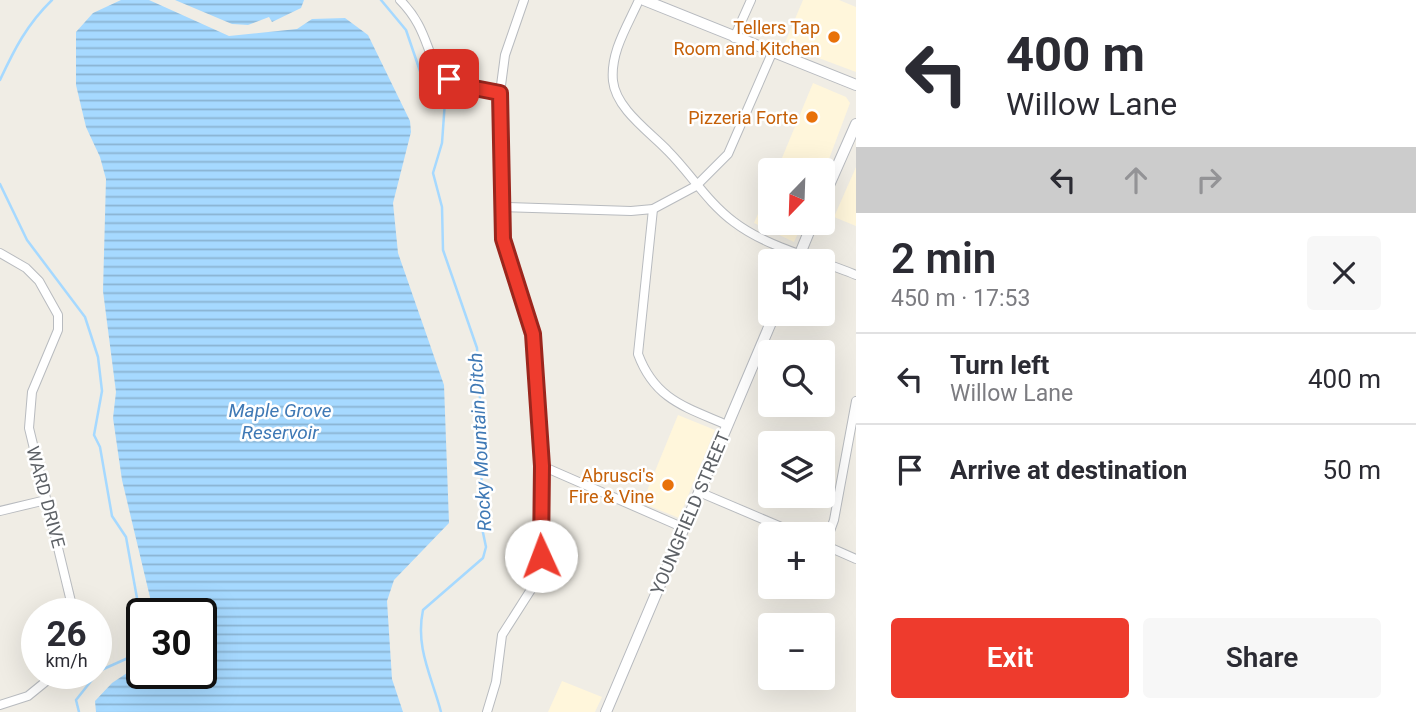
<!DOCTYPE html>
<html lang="en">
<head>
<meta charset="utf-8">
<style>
  :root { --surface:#fff; --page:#f7f7f7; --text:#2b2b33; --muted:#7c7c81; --line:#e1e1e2; --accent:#ee3b2d }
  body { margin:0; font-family:Roboto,sans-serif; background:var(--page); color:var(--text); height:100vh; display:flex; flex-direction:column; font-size:26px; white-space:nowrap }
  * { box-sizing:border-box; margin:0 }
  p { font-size:23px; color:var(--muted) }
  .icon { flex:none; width:38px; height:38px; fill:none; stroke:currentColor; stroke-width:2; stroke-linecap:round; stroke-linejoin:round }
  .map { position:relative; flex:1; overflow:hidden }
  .drawer { display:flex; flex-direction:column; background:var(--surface); width:560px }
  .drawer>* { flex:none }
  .banner { background:#fff; color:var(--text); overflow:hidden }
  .needle { width:46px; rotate:203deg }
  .tools { position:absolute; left:758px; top:158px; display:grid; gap:14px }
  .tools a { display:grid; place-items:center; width:77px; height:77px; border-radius:7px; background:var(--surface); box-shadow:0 7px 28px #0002; font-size:35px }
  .speed { position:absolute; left:21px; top:598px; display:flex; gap:14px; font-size:35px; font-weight:700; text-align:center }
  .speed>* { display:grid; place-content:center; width:91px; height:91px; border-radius:50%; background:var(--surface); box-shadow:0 7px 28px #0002; line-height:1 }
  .speed small { font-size:18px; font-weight:400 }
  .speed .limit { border:4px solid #111; border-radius:10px; background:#fff; color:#111 }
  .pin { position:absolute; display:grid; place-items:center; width:60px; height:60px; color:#fff; margin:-30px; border-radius:14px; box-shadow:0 4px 10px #0006 }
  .me { position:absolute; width:77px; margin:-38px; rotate:358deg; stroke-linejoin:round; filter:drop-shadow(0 0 5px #0008) }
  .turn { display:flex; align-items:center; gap:24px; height:147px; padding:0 35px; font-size:32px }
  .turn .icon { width:91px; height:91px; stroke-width:2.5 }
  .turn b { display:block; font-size:49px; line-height:60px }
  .lanes { display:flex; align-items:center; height:66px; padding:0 35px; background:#0003; justify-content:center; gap:35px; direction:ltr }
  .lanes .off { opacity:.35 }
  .round { display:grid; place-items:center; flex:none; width:74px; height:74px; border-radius:7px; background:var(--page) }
  .summary { display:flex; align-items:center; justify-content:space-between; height:119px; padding:0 35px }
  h1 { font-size:42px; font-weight:600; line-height:52px }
  .button { display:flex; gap:14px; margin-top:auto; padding:14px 35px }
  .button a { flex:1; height:80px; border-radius:7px; background:var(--accent); color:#fff; font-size:28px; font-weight:600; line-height:80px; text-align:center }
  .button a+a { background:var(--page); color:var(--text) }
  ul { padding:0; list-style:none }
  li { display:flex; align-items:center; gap:21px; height:91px; padding:0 35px; border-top:2px solid var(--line) }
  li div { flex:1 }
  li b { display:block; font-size:26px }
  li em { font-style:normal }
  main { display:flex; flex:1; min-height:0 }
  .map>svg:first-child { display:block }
  .commercial { fill:#fff6db }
  .water { fill:url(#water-rules) }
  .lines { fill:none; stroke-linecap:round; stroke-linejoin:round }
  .stream { stroke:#a6d9ff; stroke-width:2.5 }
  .street-casing { stroke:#b8bbbf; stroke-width:10 }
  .secondary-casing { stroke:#b7babf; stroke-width:12 }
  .street { stroke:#fff; stroke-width:8 }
  .secondary { stroke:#fff; stroke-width:10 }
  .route-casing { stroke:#9b261d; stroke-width:18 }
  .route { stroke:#ee3b2d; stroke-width:12 }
  .food-dot { fill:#e8710a; stroke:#fff; stroke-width:2.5 }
  .labels { text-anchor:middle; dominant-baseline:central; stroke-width:5; stroke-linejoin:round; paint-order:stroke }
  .food-label { font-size:18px; fill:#c56008; stroke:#fff; text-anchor:end }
  .street-label { font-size:18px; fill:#5d6166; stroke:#fff }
  .water-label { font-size:19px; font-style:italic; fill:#3f79b5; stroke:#fff }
</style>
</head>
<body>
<main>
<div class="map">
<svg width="856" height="712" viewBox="0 0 856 712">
  <defs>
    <pattern id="water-rules" width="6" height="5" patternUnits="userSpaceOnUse" patternTransform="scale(1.75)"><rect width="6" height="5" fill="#a6d9ff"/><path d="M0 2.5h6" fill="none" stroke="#8ab3d2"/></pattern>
  </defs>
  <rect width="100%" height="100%" fill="#f0ede5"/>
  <g class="commercial">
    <polygon points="803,0 839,0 856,7 856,72 784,45"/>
    <polygon points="813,83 846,97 850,103 823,175 822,170 777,170"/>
    <polygon points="856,167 856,226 834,217"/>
    <polygon points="770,186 770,222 803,222 794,242 754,223"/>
    <polygon points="678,415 715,430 679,518 642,503"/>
    <polygon points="562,681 602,697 595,712 548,712"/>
  </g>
  <g class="water">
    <polygon points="121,0 149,0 229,36 297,29 312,19 345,18 368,35 410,121 411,132 393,203 398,253 444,385 449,523 394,580 387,601 392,679 403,712 96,712 95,701 112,683 142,663 142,674 201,674 201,614 154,614 122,480 113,418 116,392 103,291 106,179 100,157 86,127 76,85 76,32 93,13"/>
    <polygon points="175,0 304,0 301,8 272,22 269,17 248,25 232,24"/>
  </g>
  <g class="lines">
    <g class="stream">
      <path d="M381,0L406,30L421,74L445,101L442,143L433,173L442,207L443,250L477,348L482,432L481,523L486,547L483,558L423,610C415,648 432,677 441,712"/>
      <path d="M0,80C14,50 27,24 52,0"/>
      <polyline points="0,184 27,240 85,317 98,357 102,391 94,435 100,447 112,516 126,537 142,626"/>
      <polyline points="79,712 76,700 99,671 137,654 142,645"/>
    </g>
    <g class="street-casing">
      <g id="street">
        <path d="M400,0C446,47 409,81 500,93"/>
        <path d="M639,0C628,25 610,52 613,81C616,109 650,132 668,151C691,174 707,202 734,222C768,248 816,258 856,275"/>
        <polyline points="734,38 751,0"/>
        <polyline points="504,207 631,211 653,209 696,186 728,154 772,53"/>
        <path d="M653,209L638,354C655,400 686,407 727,425"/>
        <polyline points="0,253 26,268 39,281 58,315 58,330 32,392 29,428 74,614"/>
        <polyline points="542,466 684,528"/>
        <polyline points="699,492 798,534"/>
        <polyline points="0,511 46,500"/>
        <polyline points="822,544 856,559"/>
        <polyline points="825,545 834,520 856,401"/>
        <polyline points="0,705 28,696 55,674"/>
        <polyline points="487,712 496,682 502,635 532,588 541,556 542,466 533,334 503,239 500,93 505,55 524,0"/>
      </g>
    </g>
    <g class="secondary-casing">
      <g id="secondary">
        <polyline points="644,0 856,85"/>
        <polyline points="822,201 856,124"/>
        <polyline points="797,261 813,222"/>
        <polyline points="606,712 775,313"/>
      </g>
    </g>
    <use href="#street" class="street"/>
    <use href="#secondary" class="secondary"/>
  </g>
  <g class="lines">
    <g class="route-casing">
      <polyline id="route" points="449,79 464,86 500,93 503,239 533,334 542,466 541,556"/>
    </g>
    <use href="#route" class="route"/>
  </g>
  <g class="food-dot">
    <circle cx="834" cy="37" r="7"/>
    <circle cx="812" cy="117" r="7"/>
    <circle cx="668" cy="485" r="7"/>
  </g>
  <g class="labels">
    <g class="food-label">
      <text x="820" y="27">Tellers Tap<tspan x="820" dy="21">Room and Kitchen</tspan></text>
      <text x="798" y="117">Pizzeria Forte</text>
      <text x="654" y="475">Abrusci's<tspan x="654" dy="21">Fire &amp; Vine</tspan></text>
    </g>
    <g class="street-label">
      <text transform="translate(46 497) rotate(75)">WARD DRIVE</text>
      <text transform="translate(690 513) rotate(-67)">YOUNGFIELD STREET</text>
    </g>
    <g class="water-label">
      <text x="280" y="410">Maple Grove<tspan x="280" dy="22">Reservoir</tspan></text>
      <text transform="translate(480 442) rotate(-93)">Rocky Mountain Ditch</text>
    </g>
  </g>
</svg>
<div class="tools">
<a><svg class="needle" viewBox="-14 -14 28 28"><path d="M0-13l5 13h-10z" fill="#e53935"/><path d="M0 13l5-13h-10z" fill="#7c7c81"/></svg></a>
<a><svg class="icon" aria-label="sound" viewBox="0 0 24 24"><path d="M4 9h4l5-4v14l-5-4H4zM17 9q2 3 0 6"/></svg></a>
<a><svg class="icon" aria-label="search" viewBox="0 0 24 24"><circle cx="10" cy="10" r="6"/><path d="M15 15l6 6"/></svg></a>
<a><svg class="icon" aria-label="layers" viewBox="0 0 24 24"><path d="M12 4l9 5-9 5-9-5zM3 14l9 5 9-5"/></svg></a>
<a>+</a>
<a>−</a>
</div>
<div class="speed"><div>26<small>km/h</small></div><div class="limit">30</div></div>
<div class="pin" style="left:449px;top:79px;background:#d93025"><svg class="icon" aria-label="arrive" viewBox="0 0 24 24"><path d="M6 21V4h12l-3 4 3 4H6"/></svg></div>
<svg class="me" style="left:541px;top:556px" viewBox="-20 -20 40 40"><circle r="19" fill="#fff"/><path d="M0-13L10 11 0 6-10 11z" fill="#ee3b2d"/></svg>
</div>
<section class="drawer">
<div class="banner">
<div class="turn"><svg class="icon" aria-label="left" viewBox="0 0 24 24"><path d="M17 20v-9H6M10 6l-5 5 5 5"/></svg><div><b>400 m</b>Willow Lane</div></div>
<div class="lanes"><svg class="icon" aria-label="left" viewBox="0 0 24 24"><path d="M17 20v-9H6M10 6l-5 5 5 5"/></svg><svg class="icon off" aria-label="ahead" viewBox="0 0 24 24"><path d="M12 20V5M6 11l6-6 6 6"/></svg><svg class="icon off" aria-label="right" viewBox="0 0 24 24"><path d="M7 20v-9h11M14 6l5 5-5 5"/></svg></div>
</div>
<div class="summary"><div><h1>2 min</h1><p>450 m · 17:53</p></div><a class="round"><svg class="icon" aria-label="close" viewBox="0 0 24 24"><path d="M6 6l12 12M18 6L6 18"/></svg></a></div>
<ul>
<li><svg class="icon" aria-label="left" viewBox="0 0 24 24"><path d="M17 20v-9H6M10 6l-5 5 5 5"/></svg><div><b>Turn left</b><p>Willow Lane</p></div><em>400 m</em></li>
<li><svg class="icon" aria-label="arrive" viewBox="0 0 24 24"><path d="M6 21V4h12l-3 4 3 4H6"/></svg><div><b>Arrive at destination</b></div><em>50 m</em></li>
</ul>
<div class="button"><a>Exit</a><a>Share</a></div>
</section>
</main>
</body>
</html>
